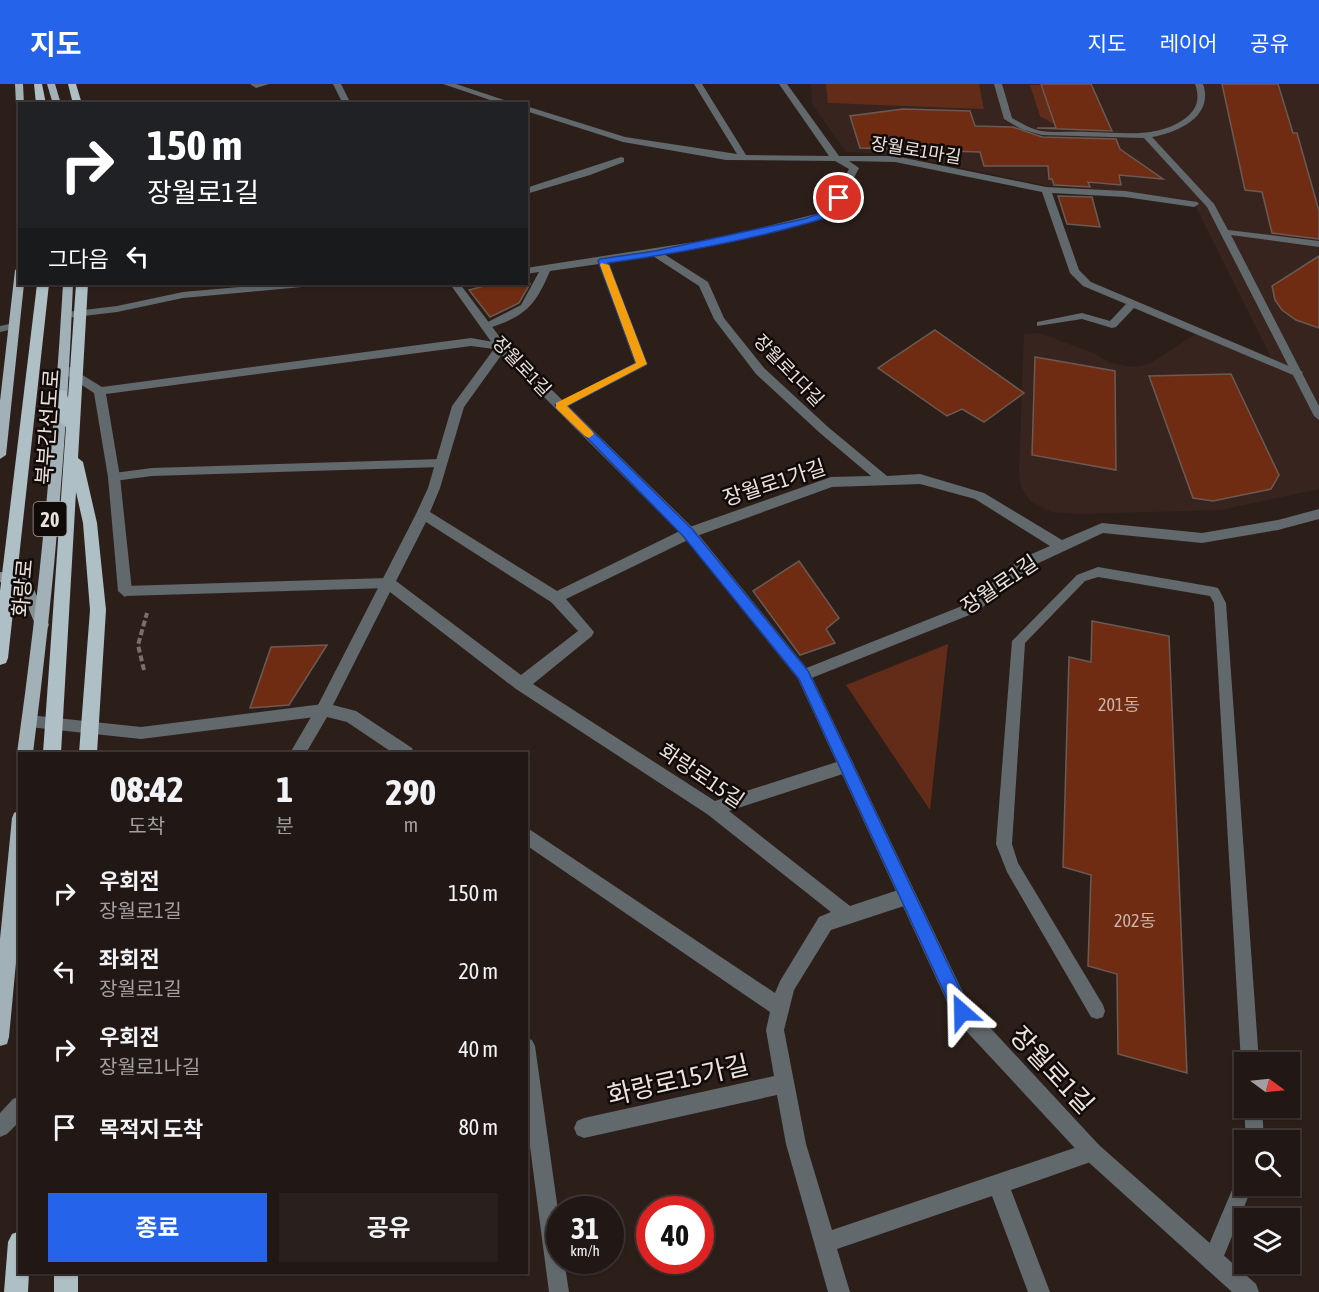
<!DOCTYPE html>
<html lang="ko">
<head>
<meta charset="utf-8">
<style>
  :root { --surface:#211714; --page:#29201d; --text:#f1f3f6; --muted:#a29fa0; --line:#3e3634; --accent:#2563eb }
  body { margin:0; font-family:"Asap Condensed","Noto Sans KR",sans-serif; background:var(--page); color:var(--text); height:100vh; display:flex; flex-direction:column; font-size:22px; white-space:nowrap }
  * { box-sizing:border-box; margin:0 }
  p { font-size:20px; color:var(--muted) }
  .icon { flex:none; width:33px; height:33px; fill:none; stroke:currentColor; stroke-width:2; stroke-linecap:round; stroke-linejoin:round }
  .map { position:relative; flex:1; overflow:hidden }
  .panel { position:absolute; left:18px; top:668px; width:510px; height:522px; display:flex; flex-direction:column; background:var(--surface); border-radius:0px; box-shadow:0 2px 4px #0004,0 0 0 2px var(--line) }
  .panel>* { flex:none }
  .banner { position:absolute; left:18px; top:18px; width:510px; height:183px; border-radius:0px; box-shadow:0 2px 4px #0004,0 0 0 2px var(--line); background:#202124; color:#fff; overflow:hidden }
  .needle { width:39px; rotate:105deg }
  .controls { position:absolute; left:1234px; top:968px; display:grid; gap:12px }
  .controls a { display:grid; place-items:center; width:66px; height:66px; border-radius:0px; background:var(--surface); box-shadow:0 2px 4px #0004,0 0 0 2px var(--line); font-size:30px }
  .speed { position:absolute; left:546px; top:1112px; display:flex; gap:12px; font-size:30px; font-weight:700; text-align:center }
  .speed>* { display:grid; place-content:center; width:78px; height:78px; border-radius:50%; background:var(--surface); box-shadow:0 2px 4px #0004,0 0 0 2px var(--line); line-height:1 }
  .speed small { font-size:15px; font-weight:400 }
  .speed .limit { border:9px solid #d22; background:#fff; color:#111 }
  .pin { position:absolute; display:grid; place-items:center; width:51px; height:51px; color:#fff; margin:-26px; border:3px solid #fff; border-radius:50%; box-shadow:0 2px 6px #0007 }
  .me { position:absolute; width:66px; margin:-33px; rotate:335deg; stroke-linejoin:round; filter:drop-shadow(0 0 4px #0008) }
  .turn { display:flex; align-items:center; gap:21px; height:126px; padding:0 30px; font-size:27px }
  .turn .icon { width:78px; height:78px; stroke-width:2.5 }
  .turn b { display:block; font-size:42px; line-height:51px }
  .then { display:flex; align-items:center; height:57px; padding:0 30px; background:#0003; gap:12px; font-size:22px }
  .eta { display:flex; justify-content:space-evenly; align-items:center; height:102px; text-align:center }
  .eta b { font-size:36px; font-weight:700; line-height:42px }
  .button { display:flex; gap:12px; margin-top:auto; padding:12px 30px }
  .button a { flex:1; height:69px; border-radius:0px; background:var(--accent); color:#fff; font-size:24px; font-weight:700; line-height:69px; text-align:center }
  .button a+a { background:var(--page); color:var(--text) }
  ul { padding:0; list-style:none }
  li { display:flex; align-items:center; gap:18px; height:78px; padding:0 30px }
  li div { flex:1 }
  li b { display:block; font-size:22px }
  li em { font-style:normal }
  header { display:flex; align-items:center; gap:36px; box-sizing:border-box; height:84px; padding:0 30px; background:var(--accent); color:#fff }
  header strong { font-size:28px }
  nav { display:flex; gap:33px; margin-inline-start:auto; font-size:21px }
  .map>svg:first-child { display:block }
  .built { fill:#38241e }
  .green { fill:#622c19 }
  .building { fill:#702c13; stroke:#6a5a54; stroke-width:1.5 }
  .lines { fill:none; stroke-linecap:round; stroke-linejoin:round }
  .path { stroke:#7a6f6b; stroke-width:4; stroke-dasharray:6 3; stroke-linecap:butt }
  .service { fill:#62696c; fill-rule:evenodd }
  .minor { fill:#62696c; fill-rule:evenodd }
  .tertiary { fill:#62696c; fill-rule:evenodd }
  .secondary { fill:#869196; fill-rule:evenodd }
  .primary { fill:#a1b1b7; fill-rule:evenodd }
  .trunk { fill:#aebfc6; fill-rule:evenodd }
  .route { fill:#2563eb; stroke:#184099; stroke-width:1.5 }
  .slow { fill:#f59e0b }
  .labels { text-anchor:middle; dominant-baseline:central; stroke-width:5; stroke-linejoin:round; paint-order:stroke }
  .far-street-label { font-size:18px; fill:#ebe2df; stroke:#100a08 }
  .number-label { font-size:18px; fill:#ccb4ac }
  .shield { fill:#100a08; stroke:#a9a19e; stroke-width:1.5 }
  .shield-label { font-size:20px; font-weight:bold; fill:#ebe2df }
  .street-label { font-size:21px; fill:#ebe2df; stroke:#100a08 }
  .near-street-label { font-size:26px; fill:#ebe2df; stroke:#100a08 }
</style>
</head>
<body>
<header>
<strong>지도</strong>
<nav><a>지도</a><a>레이어</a><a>공유</a></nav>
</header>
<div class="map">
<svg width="1319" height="1208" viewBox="0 0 1319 1208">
  <rect width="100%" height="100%" fill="#2c1f1a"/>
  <polygon class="built" points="811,0 1319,0 1319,405 1221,426 1077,430 1051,428 1030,417 1021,403 1019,389 1024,250 1039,249 1096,270 1110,279 1133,283 1149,280 1201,247 1273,277 1193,117 1123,107 1049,102 895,70 846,68 812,20"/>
  <g class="green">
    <polygon points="826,0 979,0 984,25 828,19"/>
    <polygon points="1030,1 1041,1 1055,41 1040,32"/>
    <polygon points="948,560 930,726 846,601"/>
  </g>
  <g class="building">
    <polygon points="1041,0 1091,0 1112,47 1037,44 1056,44"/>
    <polygon points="1222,0 1278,0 1293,49 1297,49 1319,127 1319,155 1272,149 1262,108 1245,106"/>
    <polygon points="903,25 970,27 975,42 1013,43 1042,53 1116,55 1120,65 1163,95 1119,91 1121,101 1088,98 1090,103 1054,101 1052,95 1049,95 1048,82 984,82 980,68 860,64 850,32"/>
    <polygon points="1058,112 1092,113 1100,143 1067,140"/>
    <polygon points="1319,172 1319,244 1296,236 1282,226 1275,216 1272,202"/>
    <polygon points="492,200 530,200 519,219 490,233 469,206"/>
    <polygon points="935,246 1024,309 984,338 962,325 947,332 878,284"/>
    <polygon points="1035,273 1115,287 1116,386 1032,371"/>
    <polygon points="1231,290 1279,391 1271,405 1213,417 1193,414 1149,292"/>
    <polygon points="799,477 839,534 826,545 835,559 800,571 753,507"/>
    <polygon points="1092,537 1169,552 1187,989 1118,970 1117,890 1088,882 1091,791 1063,783 1069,573 1091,578"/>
    <polygon points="327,561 289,621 250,624 271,563"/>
  </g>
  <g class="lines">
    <polyline class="path" points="144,586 138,561 147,529"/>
    <g class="service">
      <path d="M994,0H1002L1012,34C1021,39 1031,45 1041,47C1057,49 1072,47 1088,48C1120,48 1154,55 1183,36C1196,27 1201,16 1195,0H1203C1214,32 1179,48 1152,53L1214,120L1228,146L1319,157V163L1231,151L1319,322V336L1314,332L1207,123L1144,54L1042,51L1021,45L1004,35Z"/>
      <polygon points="441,375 447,379 441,383 152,392 114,397 108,393 114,389 152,384"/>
      <polygon points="1098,483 1214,503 1218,504 1226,519 1259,978 1245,978 1245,985 1241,978 1214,519 1210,512 1098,493 1085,497 1025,559 1012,760 1018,779 1103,921 1105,927 1103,933 1097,935 1091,933 1007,788 996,760 1012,557 1077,491"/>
      <polygon points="388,494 394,499 388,504 125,512 119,507 125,502"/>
      <polygon points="323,620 328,622 330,626 328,630 323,632 141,655 29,643 24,641 22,637 24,633 29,631 141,643"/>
      <polygon points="526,954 532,956 535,962 560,1141 560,1176 564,1176 569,1208 549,1208 526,1032"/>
      <polygon points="1245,1021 1245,1023 1262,1023 1264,1056 1246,1056 1244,1023"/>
      <polygon points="1245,1090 1245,1101 1253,1101 1219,1184 1212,1187 1205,1184 1202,1177 1238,1092"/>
    </g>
    <g class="minor">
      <polygon points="250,0 269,0 256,4"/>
      <polygon points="443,0 456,0 516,20 502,20"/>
      <path d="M694,0H702L746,71L829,72L779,0H787L839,72H895L1046,103L1125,107L1197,118L1199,120L1194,123L1125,113L1052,109L1079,186L1091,198L1303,288L1301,291H1293L1134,224L1116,243L1112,244L1082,235L1037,242V238L1082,229L1110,237L1126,220L1083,202L1070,189L1042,108L895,78L849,77L859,84L835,131L758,152L664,170L708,198L724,234L764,284L828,343L887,392L920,390L984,409L1062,456L1102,439L1202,449L1278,436L1319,425V435L1278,446L1202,459L1103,449L1030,483L977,528L804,597L799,595L797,591L799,587L967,520L1020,475L1050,462L975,415L920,400L832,403L694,453L566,515L594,548L592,552L533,600L715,717L846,675L852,677L854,682L852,687L729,727L850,822L907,803L913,806L916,812L913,818L907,821L831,846L794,906L784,946L806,1060L832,1146L1092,1058L1099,1061L1102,1068L1099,1075L1011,1106L1050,1208H1028L992,1112L837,1165L850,1208H828L786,1060L777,1011L584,1054L577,1051L574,1044L577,1037L584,1034L774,992L766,946L770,928L526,761V743L775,909L780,897L819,833L831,828L707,730L516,605L390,508L333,621L356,627L412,664L414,669H393L347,638L327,633L306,669H290L318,621L416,430L428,404L452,322L494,265L471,262L106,310L120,393L132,507L125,513L118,507L108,393L94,309L62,288V282L66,281L102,303L471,254L505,260V266L464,323L440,404L430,428L557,507L684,445L831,393L871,392L820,349L756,290L714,235L699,202L653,172L609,179L647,281L564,324L560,325L554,321L635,279L599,180L550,187C535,222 526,232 489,244L485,245L480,242L521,221L539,188L526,190V184L720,154L828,127L849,85L835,77L726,76L623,58L526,27V22L625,53L737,70ZM426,438L551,518L578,547L521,591L396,497Z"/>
      <polygon points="621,73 624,74 624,78 590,91 526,110 526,104"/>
      <polygon points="273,200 307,200 302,203 183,214 117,228 67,234 62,231 67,228 117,222 183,208"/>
      <polygon points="14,239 19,242 18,244 0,248 0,242"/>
      <polygon points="20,1012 20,1037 7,1050 0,1053 0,1029 13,1015"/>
    </g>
    <g class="tertiary">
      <polygon points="333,0 341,0 351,20 343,20"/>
      <polygon points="450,200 460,200 505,260 694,445 809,587 969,921 1099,1061 1256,1200 1259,1208 1232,1208 1085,1075 955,935 798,595 684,453 497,266"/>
    </g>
    <polygon class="secondary" points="0,488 11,489 30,496 49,541 47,545 37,545 20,504 0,498"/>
    <g class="primary">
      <polygon points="15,0 23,0 24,20 20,20 20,22 16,20"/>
      <polygon points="47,0 55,0 61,20 53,20"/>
      <polygon points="20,183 20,200 24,200 6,371 0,375 0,317 15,186"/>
      <path d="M63,200H73C67,357 53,513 33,669H20V674L17,669C39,513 54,357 63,200Z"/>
      <polygon points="20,726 20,836 9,953 7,960 0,962 0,855 12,734 14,729"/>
    </g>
    <g class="trunk">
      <polygon points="34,0 42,0 46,20 36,20"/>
      <polygon points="68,0 76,0 82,20 73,20"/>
      <polygon points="37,200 49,200 8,574 6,579 0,581 0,507"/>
      <polygon points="76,200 88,200 78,374 83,378 97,439 106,526 97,669 79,669 90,526 83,439 76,408 61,669 43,669 66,343 61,339 55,310 61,306 66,307 68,314"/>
      <polygon points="20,1147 20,1188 29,1188 28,1208 4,1208 8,1158 12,1150"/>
      <rect x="54" y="1188" width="24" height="20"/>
    </g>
  </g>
  <path class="route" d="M836,112L843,114L835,131C765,153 681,169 608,179L647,280L567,322L693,446L808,587L968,922L970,928L968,934L962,937L956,934L799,595L684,453L555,321L636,279L598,177L600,175L655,167L804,135L828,127Z"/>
  <polygon class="slow" points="601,179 609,181 647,280 567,322 592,347 594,350 589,354 585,352 556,324 556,319 636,279 600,181"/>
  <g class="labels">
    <g class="far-street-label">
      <text transform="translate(916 66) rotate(9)">장월로1마길</text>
      <text transform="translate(522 282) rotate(46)">장월로1길</text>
      <text transform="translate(789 286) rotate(46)">장월로1다길</text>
    </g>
    <g class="number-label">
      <text x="1119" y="620">201동</text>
      <text x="1135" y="836">202동</text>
    </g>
    <rect class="shield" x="33.5" y="418" width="33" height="34" rx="4.5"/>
    <g class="shield-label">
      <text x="50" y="435">20</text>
    </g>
    <g class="street-label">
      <text transform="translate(47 343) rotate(-86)">북부간선도로</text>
      <text transform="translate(774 398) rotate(-18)">장월로1가길</text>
      <text transform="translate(999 500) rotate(-34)">장월로1길</text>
      <text transform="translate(22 504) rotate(-85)">화랑로</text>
      <text transform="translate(702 691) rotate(34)">화랑로15길</text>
    </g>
    <g class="near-street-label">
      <text transform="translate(1052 986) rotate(47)">장월로1길</text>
      <text transform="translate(678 996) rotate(-13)">화랑로15가길</text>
    </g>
  </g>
</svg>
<div class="controls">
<a><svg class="needle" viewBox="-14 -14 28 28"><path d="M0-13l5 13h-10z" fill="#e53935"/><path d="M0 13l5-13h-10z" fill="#a29fa0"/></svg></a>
<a><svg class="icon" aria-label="search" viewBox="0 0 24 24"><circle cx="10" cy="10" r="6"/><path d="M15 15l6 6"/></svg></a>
<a><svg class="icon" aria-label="layers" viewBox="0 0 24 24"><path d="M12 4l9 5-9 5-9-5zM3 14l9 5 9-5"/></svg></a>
</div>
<div class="speed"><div>31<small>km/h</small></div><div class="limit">40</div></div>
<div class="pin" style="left:839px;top:114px;background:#d93025"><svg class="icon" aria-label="arrive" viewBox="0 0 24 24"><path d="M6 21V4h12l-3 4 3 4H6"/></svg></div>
<svg class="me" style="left:962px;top:928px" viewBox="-20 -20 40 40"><path d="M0-17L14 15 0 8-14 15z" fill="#2563eb" stroke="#fff" stroke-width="4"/></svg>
<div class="banner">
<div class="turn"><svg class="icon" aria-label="right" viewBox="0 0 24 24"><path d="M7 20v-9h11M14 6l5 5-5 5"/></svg><div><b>150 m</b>장월로1길</div></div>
<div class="then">그다음<svg class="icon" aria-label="left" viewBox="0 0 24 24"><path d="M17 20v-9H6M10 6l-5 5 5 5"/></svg></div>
</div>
<section class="panel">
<div class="eta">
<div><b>08:42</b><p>도착</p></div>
<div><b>1</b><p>분</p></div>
<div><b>290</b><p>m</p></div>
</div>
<ul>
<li><svg class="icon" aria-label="right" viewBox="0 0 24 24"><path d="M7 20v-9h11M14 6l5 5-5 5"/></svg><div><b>우회전</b><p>장월로1길</p></div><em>150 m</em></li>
<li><svg class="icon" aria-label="left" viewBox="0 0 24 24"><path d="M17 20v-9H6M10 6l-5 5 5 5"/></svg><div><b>좌회전</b><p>장월로1길</p></div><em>20 m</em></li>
<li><svg class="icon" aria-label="right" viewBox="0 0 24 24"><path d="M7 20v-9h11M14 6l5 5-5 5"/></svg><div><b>우회전</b><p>장월로1나길</p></div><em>40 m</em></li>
<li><svg class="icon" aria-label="arrive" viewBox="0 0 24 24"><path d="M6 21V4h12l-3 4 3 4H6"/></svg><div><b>목적지 도착</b></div><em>80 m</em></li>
</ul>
<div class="button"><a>종료</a><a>공유</a></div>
</section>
</div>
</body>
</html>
